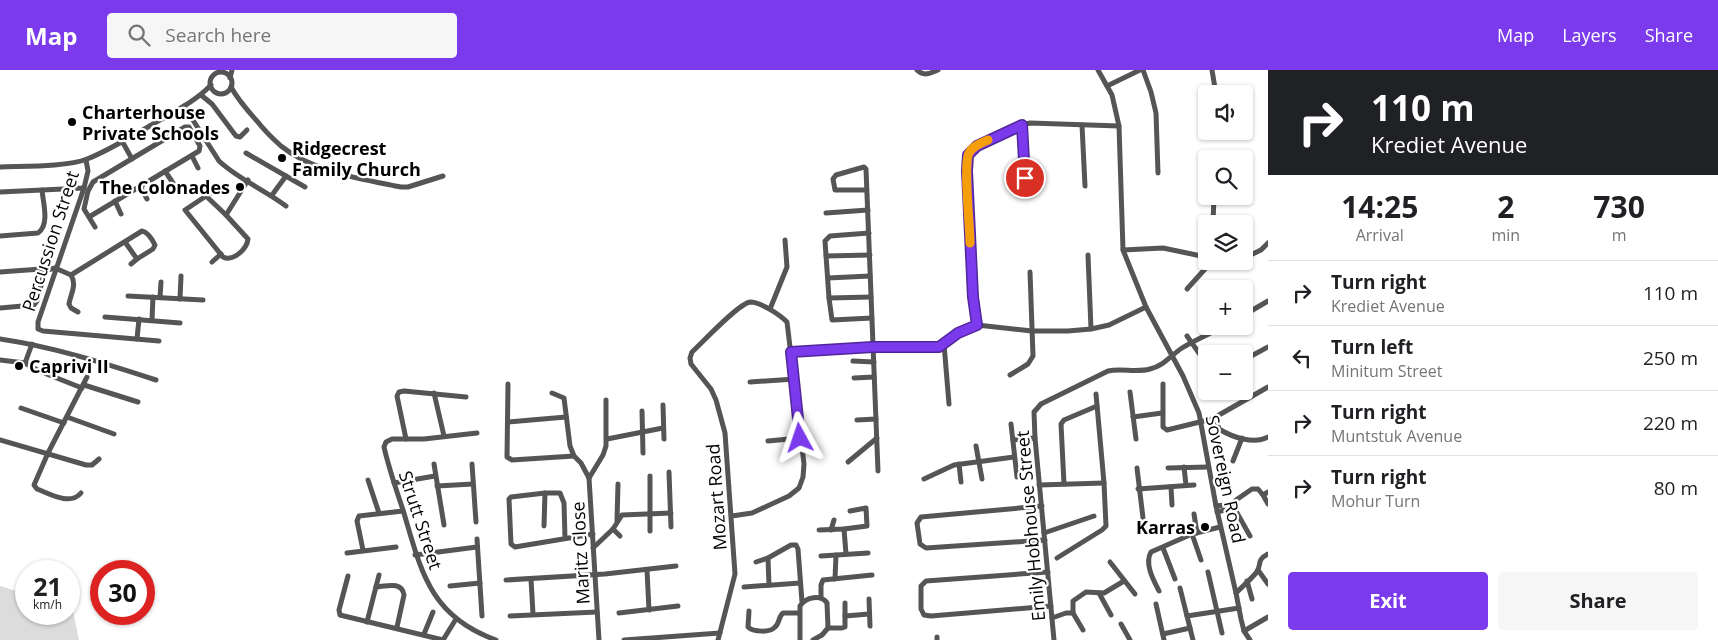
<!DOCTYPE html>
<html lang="en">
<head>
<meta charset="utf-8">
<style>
  :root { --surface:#fff; --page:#f6f6f6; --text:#202124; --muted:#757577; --line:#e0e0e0; --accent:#7c3aed }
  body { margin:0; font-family:"Open Sans",sans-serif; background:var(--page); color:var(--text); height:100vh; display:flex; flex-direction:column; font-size:19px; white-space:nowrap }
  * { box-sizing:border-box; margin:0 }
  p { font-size:16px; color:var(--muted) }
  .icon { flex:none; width:28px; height:28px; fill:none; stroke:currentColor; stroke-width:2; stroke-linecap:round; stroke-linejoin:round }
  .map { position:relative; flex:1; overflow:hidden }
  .side { display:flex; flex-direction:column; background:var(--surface); width:450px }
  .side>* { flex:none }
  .top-card { background:#202124; color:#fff; overflow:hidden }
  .tools { position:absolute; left:1198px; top:15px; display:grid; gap:10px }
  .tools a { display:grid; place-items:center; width:55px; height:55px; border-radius:5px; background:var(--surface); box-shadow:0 1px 4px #0004; font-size:25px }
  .speed { position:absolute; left:15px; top:490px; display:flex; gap:10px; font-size:25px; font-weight:700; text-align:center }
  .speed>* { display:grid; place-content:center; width:65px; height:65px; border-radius:50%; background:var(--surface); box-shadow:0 1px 4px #0004; line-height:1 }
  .speed small { font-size:12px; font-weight:400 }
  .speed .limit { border:8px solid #d22; background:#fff; color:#111 }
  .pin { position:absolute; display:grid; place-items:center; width:42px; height:42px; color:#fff; margin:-21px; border:2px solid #fff; border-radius:50%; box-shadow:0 1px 5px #0007 }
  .me { position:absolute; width:55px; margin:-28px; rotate:355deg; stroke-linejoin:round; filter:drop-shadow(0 0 4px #0008) }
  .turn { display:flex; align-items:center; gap:18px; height:105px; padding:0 20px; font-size:22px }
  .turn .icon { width:65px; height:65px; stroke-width:2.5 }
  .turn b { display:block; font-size:35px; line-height:42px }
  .eta { display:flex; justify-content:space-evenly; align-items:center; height:85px; text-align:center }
  .eta b { font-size:30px; font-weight:700; line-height:35px }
  .cta { display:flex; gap:10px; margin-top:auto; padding:10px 20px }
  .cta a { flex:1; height:58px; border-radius:5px; background:var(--accent); color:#fff; font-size:20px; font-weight:700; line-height:58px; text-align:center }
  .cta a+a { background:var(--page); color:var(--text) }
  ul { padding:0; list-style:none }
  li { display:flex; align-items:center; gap:15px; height:65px; padding:0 20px; border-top:1px solid var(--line) }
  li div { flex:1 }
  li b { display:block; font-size:19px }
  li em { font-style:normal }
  header { display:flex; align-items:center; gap:30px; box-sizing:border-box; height:70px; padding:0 25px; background:var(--accent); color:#fff }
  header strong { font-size:24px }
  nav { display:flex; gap:28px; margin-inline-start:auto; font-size:18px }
  .search { width:350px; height:45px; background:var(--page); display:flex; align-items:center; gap:12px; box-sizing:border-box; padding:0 18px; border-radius:5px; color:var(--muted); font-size:19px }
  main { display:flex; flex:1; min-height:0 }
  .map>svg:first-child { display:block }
  .grass { fill:#dcdcdc }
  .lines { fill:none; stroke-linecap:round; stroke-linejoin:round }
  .minor { stroke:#555; stroke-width:5 }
  .route-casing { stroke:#51269a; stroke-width:12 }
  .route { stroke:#7c3aed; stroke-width:9 }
  .slow { stroke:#f59e0b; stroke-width:9 }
  .poi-dot { fill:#000; stroke:#fff; stroke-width:2 }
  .labels { text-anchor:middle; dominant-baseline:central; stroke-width:4.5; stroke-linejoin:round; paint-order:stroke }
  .poi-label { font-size:18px; font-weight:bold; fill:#000; stroke:#fff; text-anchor:start }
  .street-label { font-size:18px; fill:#000; stroke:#fff }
</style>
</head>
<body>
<header>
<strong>Map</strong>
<div class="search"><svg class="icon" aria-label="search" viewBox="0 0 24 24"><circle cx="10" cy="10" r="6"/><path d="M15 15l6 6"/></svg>Search here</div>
<nav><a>Map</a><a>Layers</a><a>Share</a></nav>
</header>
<main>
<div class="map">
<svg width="1268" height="570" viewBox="0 0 1268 570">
  <rect width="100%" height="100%" fill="#fff"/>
  <polygon class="grass" points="0,516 26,524 26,544 69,544 69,536 72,536 79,570 0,570"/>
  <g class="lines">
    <g class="minor">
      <path d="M917,0C924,7 931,3 938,0"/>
      <polyline points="1098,0 1112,25 1119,56 1123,180 1146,237 1183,306 1199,343 1216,436 1236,523 1241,549 1244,561 1250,570"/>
      <polyline points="1143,0 1151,22 1156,43 1158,103"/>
      <polyline points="1212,0 1216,24"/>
      <circle cx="221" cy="13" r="11"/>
      <polyline points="230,8 232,0"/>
      <polyline points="1107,16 1140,0"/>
      <path d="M231,17C238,30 247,40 257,51C264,60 272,68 281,76C313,102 362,109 401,117H408L443,106"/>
      <polyline points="201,25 212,34 236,66 240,67 247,60"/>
      <path d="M184,36L219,91C238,109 265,120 286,136"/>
      <polyline points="1022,55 1026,126"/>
      <polyline points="1082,55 1085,116"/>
      <polyline points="122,71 132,89"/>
      <polyline points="246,83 305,117"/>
      <polyline points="192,86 198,98"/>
      <polyline points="86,90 88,101 84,118 38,252 38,259 43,261 159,271"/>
      <path d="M0,97C23,96 67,97 87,89C108,81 128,68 148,57C169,44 194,33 211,15"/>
      <polyline points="165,101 173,113"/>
      <polyline points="140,116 147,129"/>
      <polyline points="867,120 835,120 833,109 836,105 864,97 866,99 878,401"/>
      <polyline points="0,122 84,118"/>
      <path d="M205,125L226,145L248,169C247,179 233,192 223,187L185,140L221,116"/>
      <polyline points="272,125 286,106"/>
      <polyline points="115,131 121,144"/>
      <polyline points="826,143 868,140"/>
      <polyline points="226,145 248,110"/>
      <polyline points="89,147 199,81 200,76 189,57 185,57 93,112 88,121 84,139 95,157"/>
      <polyline points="1213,154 1214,126"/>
      <polyline points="869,163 830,166 825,171 829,228 832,250 872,248"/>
      <path d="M0,166L38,163C50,155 43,132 42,120"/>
      <polyline points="125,172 137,189 131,194"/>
      <polyline points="1123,180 1163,178 1206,187"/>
      <polyline points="1088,185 1091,259"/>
      <polyline points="826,186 870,185"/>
      <polyline points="1244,188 1261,180 1268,173"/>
      <polyline points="212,192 221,184"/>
      <path d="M0,202L41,199L44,201L55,198L71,205C77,215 71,223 69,234L71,238L78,242"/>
      <path d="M71,205L142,161C148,162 152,169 155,175L153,179L137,189"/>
      <polyline points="828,208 870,206"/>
      <polyline points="1187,219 1205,199 1210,191"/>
      <polyline points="128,226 203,230"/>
      <polyline points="160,227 161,212"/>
      <polyline points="829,228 871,227"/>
      <polyline points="180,229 181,206"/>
      <polyline points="0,238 34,235 37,231 44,204 44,201"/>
      <polyline points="770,239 787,197 785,170"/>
      <polyline points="1244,245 1268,231"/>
      <polyline points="105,247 180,253"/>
      <polyline points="152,250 153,227"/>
      <path d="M977,255L973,227L967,101C967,90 968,83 977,76L1012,58L1030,53L1119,56"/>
      <polyline points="1187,266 1206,293"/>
      <path d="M0,269C54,277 104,293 156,310"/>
      <polyline points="137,269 139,249"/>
      <polyline points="944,274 949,334"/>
      <polyline points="791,282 873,277 939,277 958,263 977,255 1032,261 1068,261 1091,259 1109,255 1146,237"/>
      <polyline points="0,290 25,293 39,301 82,318"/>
      <polyline points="1244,290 1268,277"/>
      <polyline points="853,291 874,292"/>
      <polyline points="25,293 32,274"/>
      <polyline points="1010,305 1028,294 1033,286 1030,202"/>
      <polyline points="854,308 874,307"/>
      <polyline points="750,312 795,309"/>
      <polyline points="508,314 507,387 512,390 574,386"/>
      <polyline points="1163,314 1163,357 1167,360 1212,349 1268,317"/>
      <polyline points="84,315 138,332"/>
      <polyline points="1130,322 1136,369"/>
      <polyline points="434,323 444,366"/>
      <polyline points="552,323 564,328 570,376 574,386 581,393 589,408"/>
      <polyline points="663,335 664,369"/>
      <polyline points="21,338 64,353"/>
      <polyline points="642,341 643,383"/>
      <polyline points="67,347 114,364"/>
      <polyline points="1133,347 1162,343"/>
      <path d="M1215,347L1219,359C1232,367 1254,375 1268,367"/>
      <polyline points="857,350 876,349"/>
      <polyline points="508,352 566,347"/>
      <polyline points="1011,354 1017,407"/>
      <path d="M477,363L424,369H392L386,372L384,377C389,399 396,419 403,440C421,500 429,546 496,570"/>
      <polyline points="406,369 397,326 399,322 404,321 466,327"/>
      <polyline points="607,369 663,358"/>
      <polyline points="0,370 86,395 92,395 99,389"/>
      <polyline points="1013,370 1035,368"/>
      <polyline points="768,371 800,368"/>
      <polyline points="976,376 982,409"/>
      <polyline points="1233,391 1242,368"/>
      <polyline points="848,392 877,368"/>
      <polyline points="434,394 444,455"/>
      <polyline points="472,394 476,452"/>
      <polyline points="959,394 961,412"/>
      <polyline points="1184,397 1186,415"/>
      <polyline points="1137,398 1143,448"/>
      <polyline points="1168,398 1208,397"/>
      <polyline points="669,402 671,457"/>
      <polyline points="650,406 650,461"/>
      <polyline points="924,409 954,395 1014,387"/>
      <polyline points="368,410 379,443"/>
      <polyline points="394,413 435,406"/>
      <polyline points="1064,414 1061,354 1064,350 1097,336"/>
      <polyline points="1039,415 1104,413"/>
      <polyline points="437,416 473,414"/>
      <polyline points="1171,417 1172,435"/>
      <polyline points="1138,419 1194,415"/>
      <path d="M81,423C70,436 50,424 37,419L34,415L48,383L87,307"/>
      <polyline points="1263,425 1268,434"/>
      <polyline points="1232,434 1250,466"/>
      <polyline points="1042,436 921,447 917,453 920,474 926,478 1045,470"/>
      <polyline points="1216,436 1232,434"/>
      <polyline points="1217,442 1229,439 1236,430 1252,419 1258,419 1263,425 1268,422"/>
      <polyline points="1194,444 1197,463"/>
      <polyline points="617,451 618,414"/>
      <polyline points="544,456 545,423"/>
      <polyline points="613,459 620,466"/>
      <polyline points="844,459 846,484"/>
      <polyline points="819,460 844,459 867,456 866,438 850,441"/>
      <polyline points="831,460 834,450"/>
      <polyline points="1044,463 1094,446"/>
      <polyline points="1192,464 1201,490"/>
      <polyline points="565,468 564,433 560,423 545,423 511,427 509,429 511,474 515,477 593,464"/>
      <polyline points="477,469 482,546"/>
      <polyline points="593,478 613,459 622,445 671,443"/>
      <polyline points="1163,478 1175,509"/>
      <polyline points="363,480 357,451 359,446 403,441"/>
      <polyline points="347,483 396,477"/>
      <polyline points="415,485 477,477"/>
      <polyline points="821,486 868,483"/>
      <polyline points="768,488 769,515"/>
      <polyline points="1057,488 1102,460 1106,456 1104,413 1096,324"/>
      <polyline points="756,492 768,488 791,475 796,475 798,479 802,532"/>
      <polyline points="1110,492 1135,524"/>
      <polyline points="647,500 649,540"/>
      <polyline points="1258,500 1268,514"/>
      <polyline points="1048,502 926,511 921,516 921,539 924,545 931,546 1051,536"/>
      <polyline points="1208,502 1222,563"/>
      <polyline points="348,506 339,540 340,545 443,570"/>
      <polyline points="531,509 533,544"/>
      <polyline points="835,509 836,485"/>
      <polyline points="506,510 605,504 676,496"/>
      <polyline points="1247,511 1252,529"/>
      <polyline points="450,516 480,513"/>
      <path d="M376,517C387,516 402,511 404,525L397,557"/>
      <polyline points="744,517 800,513"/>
      <polyline points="1180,518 1193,570"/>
      <path d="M1159,521C1154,511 1144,494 1151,482L1192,464L1220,457"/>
      <polyline points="1099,523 1111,545"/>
      <path d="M1236,523C1243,516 1250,510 1256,503C1263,494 1255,491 1268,484"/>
      <polyline points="821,528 821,515 823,510 872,505"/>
      <polyline points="869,529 870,556"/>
      <polyline points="1156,534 1164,570"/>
      <path d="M749,541L748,557C753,562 770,563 775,557C780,553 778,547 783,543H799"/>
      <polyline points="619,543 678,536"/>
      <polyline points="1073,543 1083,560"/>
      <polyline points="510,546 597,542"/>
      <polyline points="845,546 869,544"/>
      <polyline points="1187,546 1239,538"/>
      <polyline points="1052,548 1066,543 1073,543 1073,531 1086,522 1104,523 1124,511"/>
      <polyline points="367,552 379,505"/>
      <polyline points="1121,554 1130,570"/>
      <polyline points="828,558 842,558 845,557 845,533"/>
      <polyline points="1244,561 1268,547"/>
      <polyline points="424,564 433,542"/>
      <polyline points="1163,564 1190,558"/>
      <polyline points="937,567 937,570"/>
      <polyline points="443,570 456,549"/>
      <polyline points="599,570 589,408 603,385 606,376 606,330"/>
      <polyline points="624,570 720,563"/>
      <path d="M718,570L735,504L725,363L716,330L711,319L691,294L690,288L692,282C703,272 738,234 750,232C761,232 780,245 787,252L804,394L803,407L799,418L789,426L752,443L732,446"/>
      <path d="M800,570V536C806,527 821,524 827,533L828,558L822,565L813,570"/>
      <path d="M1054,570L1035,368L1034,342L1041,334L1108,301C1122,298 1136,303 1150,299C1164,296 1171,285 1182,278C1195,270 1210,264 1223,256"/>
    </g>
  </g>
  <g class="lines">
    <g class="route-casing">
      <polyline id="route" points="800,368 791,282 873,277 939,277 958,263 977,255 973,227 967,101 968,85 977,76 1022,55 1025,108"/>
    </g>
    <use href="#route" class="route"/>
    <path class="slow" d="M970,173C970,156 963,94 969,83C973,76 981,73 988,70"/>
  </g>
  <g class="poi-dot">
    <circle cx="72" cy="52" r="5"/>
    <circle cx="282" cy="88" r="5"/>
    <circle cx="240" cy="117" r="5"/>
    <circle cx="19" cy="296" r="5"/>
    <circle cx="1205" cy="457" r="5"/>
  </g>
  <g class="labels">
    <g class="poi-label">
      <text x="82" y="42">Charterhouse<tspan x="82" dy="21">Private Schools</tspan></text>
      <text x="292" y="78">Ridgecrest<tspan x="292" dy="21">Family Church</tspan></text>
      <text x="230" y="117" text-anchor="end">The Colonades</text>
      <text x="29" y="296">Caprivi II</text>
      <text x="1195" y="457" text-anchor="end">Karras</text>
    </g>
    <g class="street-label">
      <text transform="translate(50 171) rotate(-72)">Percussion Street</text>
      <text transform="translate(1226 409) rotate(78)">Sovereign Road</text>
      <text transform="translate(716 427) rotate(-94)">Mozart Road</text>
      <text transform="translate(421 450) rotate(72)">Strutt Street</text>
      <text transform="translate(1030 456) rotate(-95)">Emily Hobhouse Street</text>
      <text transform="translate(580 483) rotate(-93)">Maritz Close</text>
    </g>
  </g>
</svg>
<div class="tools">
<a><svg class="icon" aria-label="sound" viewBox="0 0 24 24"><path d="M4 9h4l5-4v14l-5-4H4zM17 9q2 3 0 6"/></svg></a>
<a><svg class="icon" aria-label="search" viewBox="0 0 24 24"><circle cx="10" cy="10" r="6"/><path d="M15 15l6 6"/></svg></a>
<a><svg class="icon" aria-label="layers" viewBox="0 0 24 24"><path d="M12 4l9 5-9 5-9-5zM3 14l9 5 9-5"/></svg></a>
<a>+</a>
<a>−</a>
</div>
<div class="speed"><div>21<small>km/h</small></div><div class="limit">30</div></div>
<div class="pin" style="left:1025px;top:108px;background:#d93025"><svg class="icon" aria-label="arrive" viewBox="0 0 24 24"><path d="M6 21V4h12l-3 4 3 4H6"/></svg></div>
<svg class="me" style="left:800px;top:368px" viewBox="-20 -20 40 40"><path d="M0-17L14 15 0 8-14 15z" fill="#7c3aed" stroke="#fff" stroke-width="4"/></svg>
</div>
<section class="side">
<div class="top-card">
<div class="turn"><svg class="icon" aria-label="right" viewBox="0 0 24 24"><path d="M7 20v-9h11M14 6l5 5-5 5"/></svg><div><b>110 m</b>Krediet Avenue</div></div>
</div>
<div class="eta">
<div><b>14:25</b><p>Arrival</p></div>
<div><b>2</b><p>min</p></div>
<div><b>730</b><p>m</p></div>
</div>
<ul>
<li><svg class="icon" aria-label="right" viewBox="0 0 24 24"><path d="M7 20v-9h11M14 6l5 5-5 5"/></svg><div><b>Turn right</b><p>Krediet Avenue</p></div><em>110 m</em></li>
<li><svg class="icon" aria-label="left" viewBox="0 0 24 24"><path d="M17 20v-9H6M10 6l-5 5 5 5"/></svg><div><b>Turn left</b><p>Minitum Street</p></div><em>250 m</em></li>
<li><svg class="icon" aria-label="right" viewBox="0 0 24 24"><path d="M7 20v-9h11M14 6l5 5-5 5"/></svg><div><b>Turn right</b><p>Muntstuk Avenue</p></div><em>220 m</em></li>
<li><svg class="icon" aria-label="right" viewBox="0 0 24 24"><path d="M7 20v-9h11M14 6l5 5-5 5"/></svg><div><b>Turn right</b><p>Mohur Turn</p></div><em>80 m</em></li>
</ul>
<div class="cta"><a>Exit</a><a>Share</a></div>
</section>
</main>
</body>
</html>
